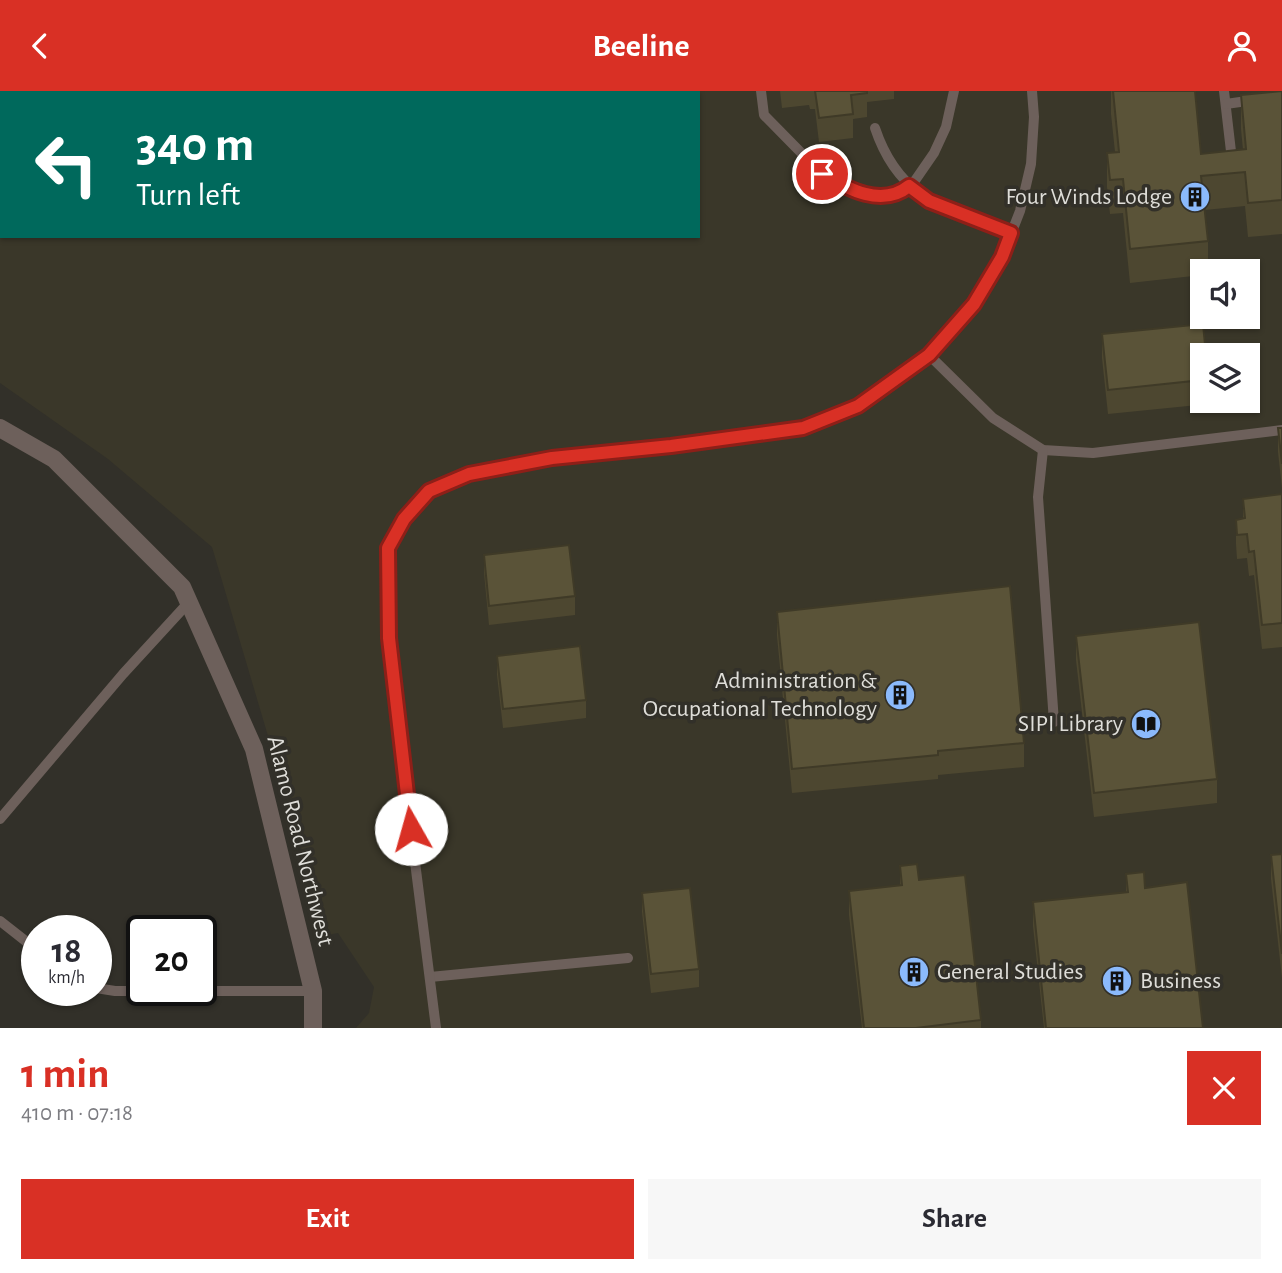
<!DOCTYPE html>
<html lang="en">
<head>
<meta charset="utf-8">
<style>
  :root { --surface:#fff; --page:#f7f7f7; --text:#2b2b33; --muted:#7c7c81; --accent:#d93025 }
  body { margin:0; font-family:"Alegreya Sans",sans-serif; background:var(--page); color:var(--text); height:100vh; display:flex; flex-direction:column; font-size:26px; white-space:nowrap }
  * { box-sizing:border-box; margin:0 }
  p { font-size:23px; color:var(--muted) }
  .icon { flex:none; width:38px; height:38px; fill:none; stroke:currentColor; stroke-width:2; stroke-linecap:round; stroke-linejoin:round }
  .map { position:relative; height:937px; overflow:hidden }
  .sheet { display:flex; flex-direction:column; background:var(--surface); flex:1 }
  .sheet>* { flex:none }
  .banner { position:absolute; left:0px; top:0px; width:700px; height:147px; box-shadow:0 2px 5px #0004; background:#00695c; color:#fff; overflow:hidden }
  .fabs { position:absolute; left:1190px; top:168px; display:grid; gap:14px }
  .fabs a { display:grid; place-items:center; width:70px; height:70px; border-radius:0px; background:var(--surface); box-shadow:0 2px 5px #0004; font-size:35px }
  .speed { position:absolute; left:21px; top:824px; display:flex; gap:14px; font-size:35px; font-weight:700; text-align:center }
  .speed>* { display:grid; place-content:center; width:91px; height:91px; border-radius:50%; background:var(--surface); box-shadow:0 2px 5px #0004; line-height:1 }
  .speed small { font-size:18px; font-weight:400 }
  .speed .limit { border:4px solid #111; border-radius:10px; background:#fff; color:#111 }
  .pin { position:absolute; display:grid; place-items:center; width:60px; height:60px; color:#fff; margin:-30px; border:4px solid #fff; border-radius:50%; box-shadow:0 2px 7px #0007 }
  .me { position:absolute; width:77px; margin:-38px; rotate:353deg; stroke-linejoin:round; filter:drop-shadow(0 0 5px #0008) }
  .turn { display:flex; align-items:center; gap:24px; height:147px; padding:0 21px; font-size:32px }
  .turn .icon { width:91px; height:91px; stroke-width:2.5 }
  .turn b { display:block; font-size:49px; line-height:60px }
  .round { display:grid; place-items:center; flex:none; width:74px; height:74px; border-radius:0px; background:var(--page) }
  .head { display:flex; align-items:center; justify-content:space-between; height:119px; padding:0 21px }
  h1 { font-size:42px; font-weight:700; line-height:52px; color:var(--accent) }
  .primary-button { display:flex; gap:14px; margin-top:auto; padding:14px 21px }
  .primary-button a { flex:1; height:80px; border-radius:0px; background:var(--accent); color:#fff; font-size:28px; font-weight:700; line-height:80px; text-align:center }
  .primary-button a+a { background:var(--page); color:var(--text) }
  header { display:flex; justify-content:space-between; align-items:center; height:91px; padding:0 21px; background:var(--accent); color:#fff; font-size:32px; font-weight:700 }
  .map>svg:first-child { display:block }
  .built { fill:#3a3729; fill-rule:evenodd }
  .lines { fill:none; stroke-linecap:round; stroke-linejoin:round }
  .service { stroke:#6d605b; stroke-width:10 }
  .minor { stroke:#6d605b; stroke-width:18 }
  .wall { fill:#4d4730 }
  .building { fill:#5a5338; stroke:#3f3a27; stroke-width:2 }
  .route-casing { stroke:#8d1f18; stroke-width:18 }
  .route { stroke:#d93025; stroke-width:12 }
  .labels { text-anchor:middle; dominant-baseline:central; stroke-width:7; stroke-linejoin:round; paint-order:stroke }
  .poi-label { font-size:24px; fill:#dfded9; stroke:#323029; text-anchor:end }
  .street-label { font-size:24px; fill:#dfded9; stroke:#323029 }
</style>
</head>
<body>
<header><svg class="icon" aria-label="back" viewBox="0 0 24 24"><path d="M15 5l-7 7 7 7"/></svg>Beeline<svg class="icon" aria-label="person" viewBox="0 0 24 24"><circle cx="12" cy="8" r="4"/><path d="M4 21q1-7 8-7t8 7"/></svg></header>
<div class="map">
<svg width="1282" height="937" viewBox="0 0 1282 937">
  <rect width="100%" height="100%" fill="#323029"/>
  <path class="built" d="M0,0H1282V937H356L369,922L374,896L338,842L327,844L212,456L108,368L0,292ZM2,2H698V145H2ZM1202,180H1248V226H1202ZM1202,264H1248V310H1202Z"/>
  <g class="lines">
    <g class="service">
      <polyline points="761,0 764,24 822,83 850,99 874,105 898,104 914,91 934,62 946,36 954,0"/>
      <polyline points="1224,0 1232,69"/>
      <polyline points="1226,13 1254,9"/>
      <path d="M875,37C899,109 946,118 1011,143"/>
      <polyline points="929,264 993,327 1043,359 1093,362 1282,339"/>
      <polyline points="1043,359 1038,406 1054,631"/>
      <polyline points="0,728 123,583 189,511"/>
      <polyline points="0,830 37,859"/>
      <polyline points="430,886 628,867"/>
      <polyline points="96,897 115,900 313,900"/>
      <polyline points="436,937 394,605 389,547 388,457 404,428 429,400 469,383 552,367 671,355 803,337 858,315 929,264 974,213 1002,166 1020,120 1031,73 1034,26 1032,0"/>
    </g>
    <polyline class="minor" points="0,337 54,368 182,496 254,658 313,900 313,937"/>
  </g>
  <g class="wall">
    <polygon points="780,0 894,0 894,8 867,11 867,26 853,28 853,47 819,51 815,18 810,18 809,14 782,17"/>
    <polygon points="1111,0 1201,63 1243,59 1241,38 1241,4 1282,0 1282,143 1248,146 1245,115 1205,119 1208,150 1208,180 1202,180 1202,184 1130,192 1123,122 1110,123 1107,96 1107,62 1115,61 1111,23"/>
    <polygon points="1102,243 1202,264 1202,310 1208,310 1208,313 1108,323 1102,267"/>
    <polygon points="1278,337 1282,337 1282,397 1278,361"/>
    <polygon points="1282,403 1282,556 1262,558 1254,484 1249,485 1247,467 1237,468 1236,453 1236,429 1243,428 1243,408"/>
    <polygon points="484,464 575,505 575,524 489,534 484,482"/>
    <polygon points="777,521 1024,652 1024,676 938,684 938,688 792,702 777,545"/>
    <polygon points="1076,545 1217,688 1217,712 1094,726 1076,569"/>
    <polygon points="497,565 586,609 586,627 503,637 497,584"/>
    <polygon points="1282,763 1282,887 1271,788 1271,764"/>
    <polygon points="900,775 919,789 981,929 981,937 862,937 849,824 849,800 900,794"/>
    <polygon points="1126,783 1145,797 1203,937 1044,937 1033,835 1033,811 1126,801"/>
    <polygon points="642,802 699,878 699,896 651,902 642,821"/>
  </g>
  <g class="building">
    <polygon points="815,0 867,0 867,2 851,4 853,23 819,27"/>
    <polygon points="1113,0 1195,0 1201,63 1246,58 1241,4 1282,0 1282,109 1248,112 1245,81 1201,85 1208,150 1130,158 1123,88 1110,89 1107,62 1119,61"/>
    <polygon points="1203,233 1206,264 1202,264 1202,289 1108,299 1102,243"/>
    <polygon points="1278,337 1282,337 1282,373"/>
    <polygon points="1282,403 1282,532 1262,534 1254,460 1249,461 1247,443 1237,444 1236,429 1245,427 1243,408"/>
    <polygon points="569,454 575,505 489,515 484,464"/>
    <polygon points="1010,495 1024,652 938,660 938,664 792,678 777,521"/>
    <polygon points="1199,531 1217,688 1094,702 1076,545"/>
    <polygon points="580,555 586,609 503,618 497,565"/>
    <polygon points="1282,763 1282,863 1271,764"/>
    <polygon points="917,773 919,789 965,784 981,929 916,937 864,937 849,800 902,794 900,775"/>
    <polygon points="1144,781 1145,797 1187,791 1203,937 1046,937 1033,811 1128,801 1126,783"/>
    <polygon points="690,797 699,878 651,883 642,802"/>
  </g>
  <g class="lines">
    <g class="route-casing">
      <path id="route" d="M411,738L389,547L388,457L404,428L429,400L469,383L552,367L671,355L803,337L858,315L929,264L974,213L1002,166L1011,142L929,110L909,95C882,117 848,98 822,83"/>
    </g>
    <use href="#route" class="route"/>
  </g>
  <defs>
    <g id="building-disc" transform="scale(1.575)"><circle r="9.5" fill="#8bbafc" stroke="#323029"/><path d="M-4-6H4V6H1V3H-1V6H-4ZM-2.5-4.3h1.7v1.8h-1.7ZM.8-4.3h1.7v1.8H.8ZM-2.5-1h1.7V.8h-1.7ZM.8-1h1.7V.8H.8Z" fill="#111"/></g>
    <g id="library-disc" transform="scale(1.575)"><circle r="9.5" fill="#8bbafc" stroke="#323029"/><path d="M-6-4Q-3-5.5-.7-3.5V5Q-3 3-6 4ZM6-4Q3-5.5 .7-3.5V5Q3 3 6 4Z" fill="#111"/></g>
  </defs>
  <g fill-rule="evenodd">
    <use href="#building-disc" x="1195" y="106"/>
    <use href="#building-disc" x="900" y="604"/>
    <use href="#library-disc" x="1146" y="633"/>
    <use href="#building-disc" x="914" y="881"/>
    <use href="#building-disc" x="1117" y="890"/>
  </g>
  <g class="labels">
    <g class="poi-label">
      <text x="1172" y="106">Four Winds Lodge</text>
      <text x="877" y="590">Administration &amp;<tspan x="877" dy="28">Occupational Technology</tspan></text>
      <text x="1123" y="633">SIPI Library</text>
      <text x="937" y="881" text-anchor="start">General Studies</text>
      <text x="1140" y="890" text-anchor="start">Business</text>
    </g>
    <g class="street-label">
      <text transform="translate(300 750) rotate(76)">Alamo Road Northwest</text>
    </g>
  </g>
</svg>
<div class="fabs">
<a><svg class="icon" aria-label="sound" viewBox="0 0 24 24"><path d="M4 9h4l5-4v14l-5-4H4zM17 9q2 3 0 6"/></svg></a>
<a><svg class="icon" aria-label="layers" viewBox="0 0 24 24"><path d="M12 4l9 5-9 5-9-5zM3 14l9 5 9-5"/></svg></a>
</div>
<div class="speed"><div>18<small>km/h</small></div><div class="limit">20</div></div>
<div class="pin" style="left:822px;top:83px;background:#d93025"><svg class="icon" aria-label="arrive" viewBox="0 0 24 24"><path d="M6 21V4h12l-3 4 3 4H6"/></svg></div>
<svg class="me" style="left:411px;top:738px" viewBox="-20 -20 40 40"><circle r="19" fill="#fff"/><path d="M0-13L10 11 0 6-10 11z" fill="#d93025"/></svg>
<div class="banner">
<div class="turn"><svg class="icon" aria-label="left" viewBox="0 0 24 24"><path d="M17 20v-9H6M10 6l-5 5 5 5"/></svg><div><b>340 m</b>Turn left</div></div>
</div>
</div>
<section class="sheet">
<div class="head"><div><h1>1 min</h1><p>410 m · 07:18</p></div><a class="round" style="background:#d93025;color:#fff"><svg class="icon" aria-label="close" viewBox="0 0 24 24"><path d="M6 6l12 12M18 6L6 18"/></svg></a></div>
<div class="primary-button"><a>Exit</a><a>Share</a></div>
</section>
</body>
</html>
